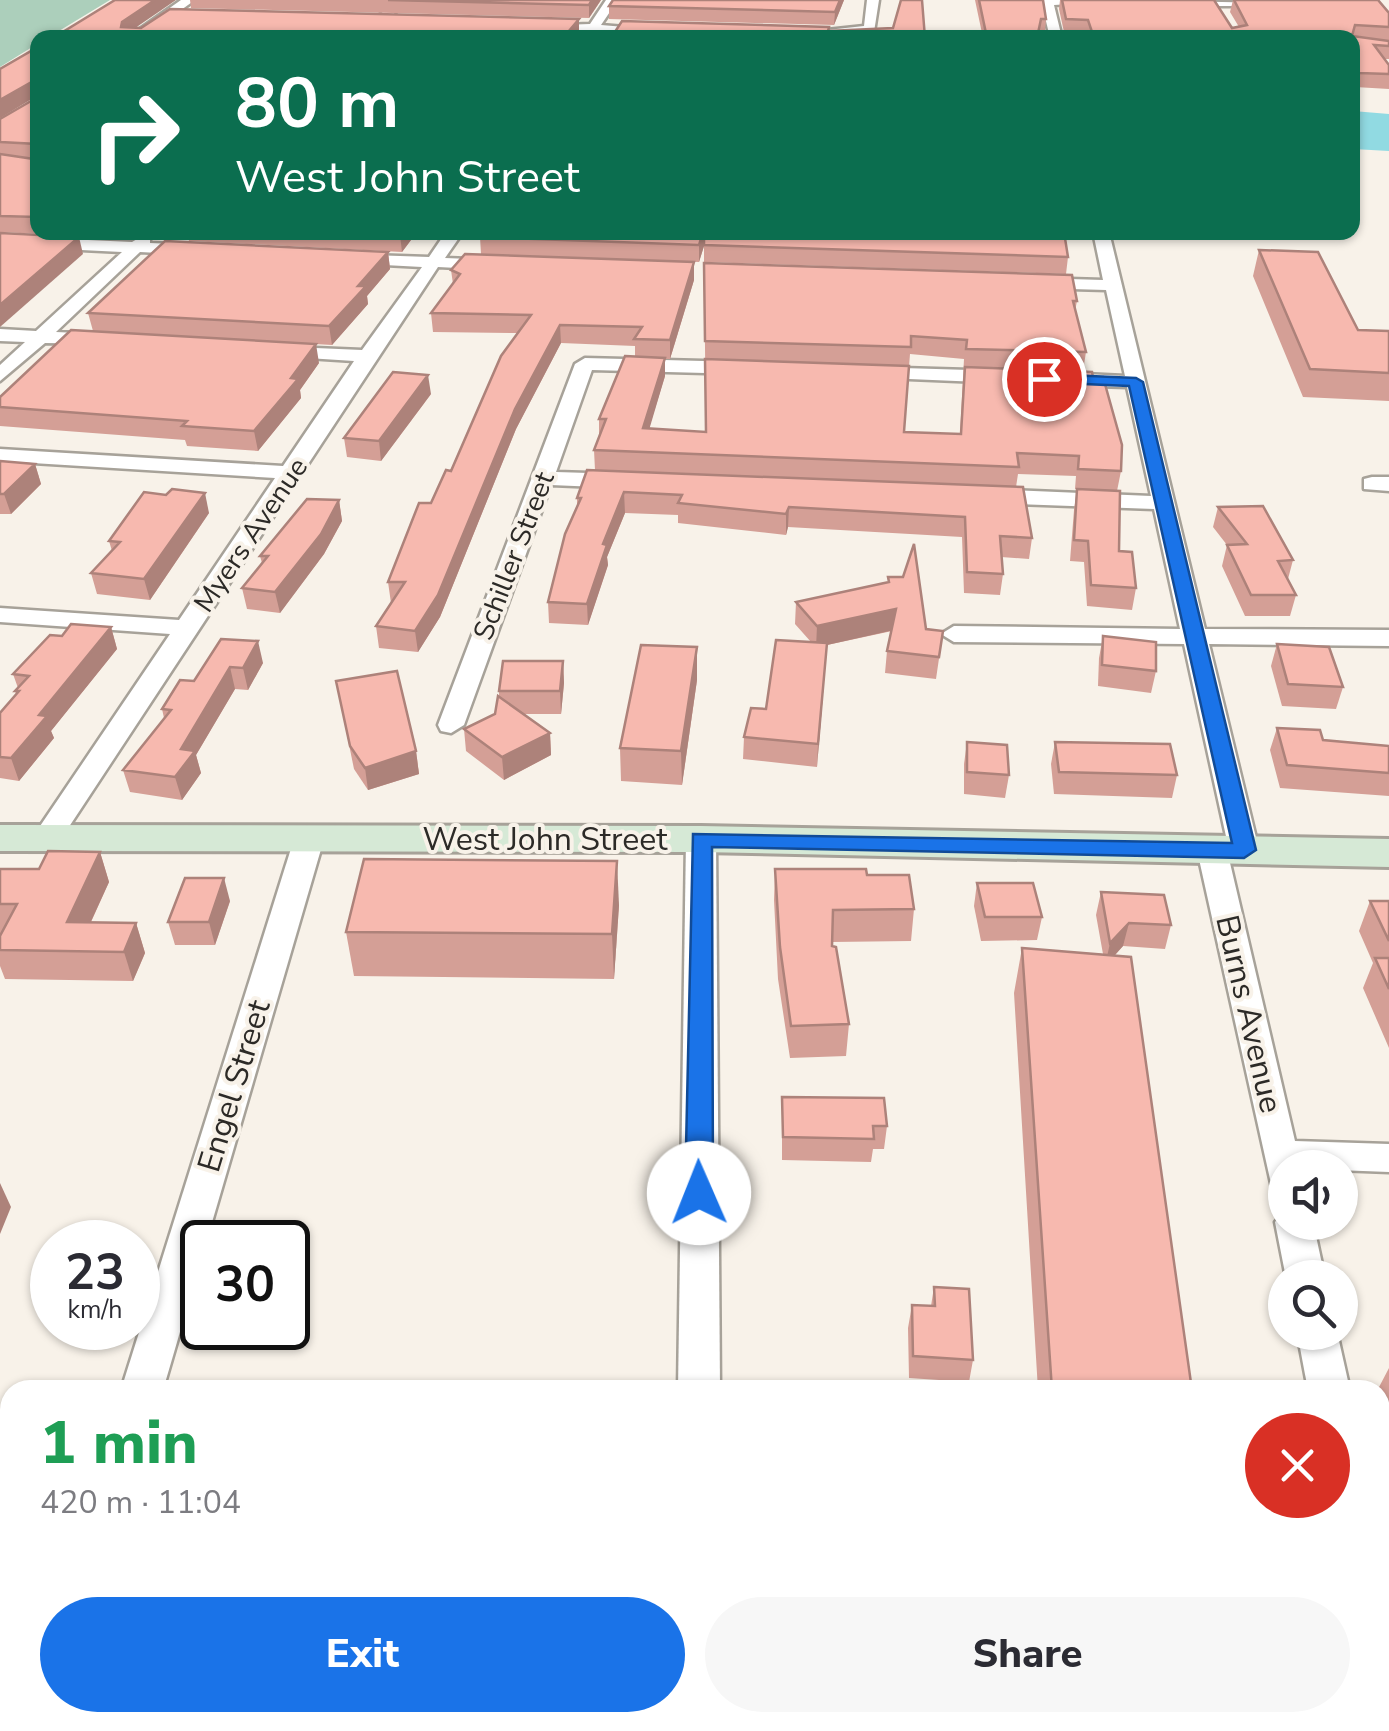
<!DOCTYPE html>
<html lang="en">
<head>
<meta charset="utf-8">
<style>
  :root { --surface:#fff; --page:#f7f7f7; --text:#2b2b33; --muted:#7c7c81; --accent:#1a73e8 }
  body { margin:0; font-family:"Nunito Sans",sans-serif; background:var(--page); color:var(--text); height:100vh; display:flex; flex-direction:column; font-size:38px; white-space:nowrap }
  * { box-sizing:border-box; margin:0 }
  p { font-size:32px; color:var(--muted) }
  .icon { flex:none; width:55px; height:55px; fill:none; stroke:currentColor; stroke-width:2; stroke-linecap:round; stroke-linejoin:round }
  .map { position:relative; flex:1; overflow:hidden }
  .side { position:absolute; left:0px; top:1380px; width:1390px; height:352px; display:flex; flex-direction:column; background:var(--surface); border-radius:30px 30px 0 0; box-shadow:0 2px 8px #0004 }
  .side>* { flex:none }
  .guide { position:absolute; left:30px; top:30px; width:1330px; height:210px; border-radius:20px; box-shadow:0 2px 8px #0004; background:#0b6e4f; color:#fff; overflow:hidden }
  .controls { position:absolute; left:1268px; top:1150px; display:grid; gap:20px }
  .controls a { display:grid; place-items:center; width:90px; height:90px; border-radius:50%; background:var(--surface); box-shadow:0 2px 8px #0004; font-size:50px }
  .speed { position:absolute; left:30px; top:1220px; display:flex; gap:20px; font-size:50px; font-weight:700; text-align:center }
  .speed>* { display:grid; place-content:center; width:130px; height:130px; border-radius:50%; background:var(--surface); box-shadow:0 2px 8px #0004; line-height:1 }
  .speed small { font-size:25px; font-weight:400 }
  .speed .limit { border:5px solid #111; border-radius:15px; background:#fff; color:#111 }
  .pin { position:absolute; display:grid; place-items:center; width:85px; height:85px; color:#fff; margin:-42px; border:5px solid #fff; border-radius:50%; box-shadow:0 2px 10px #0007 }
  .me { position:absolute; width:110px; margin:-55px; rotate:359deg; stroke-linejoin:round; filter:drop-shadow(0 0 8px #0008) }
  .turn { display:flex; align-items:center; gap:35px; height:210px; padding:0 40px; font-size:45px }
  .turn .icon { width:130px; height:130px; stroke-width:2.5 }
  .turn b { display:block; font-size:70px; line-height:85px }
  .round { display:grid; place-items:center; flex:none; width:105px; height:105px; border-radius:52px; background:var(--page) }
  .headline { display:flex; align-items:center; justify-content:space-between; height:170px; padding:0 40px }
  h1 { font-size:60px; font-weight:800; line-height:75px; color:#1e9e55 }
  .cta { display:flex; gap:20px; margin-top:auto; padding:20px 40px }
  .cta a { flex:1; height:115px; border-radius:60px; background:var(--accent); color:#fff; font-size:40px; font-weight:800; line-height:115px; text-align:center }
  .cta a+a { background:var(--page); color:var(--text) }
  .map>svg:first-child { display:block }
  .green { fill:#accfbb }
  .water { fill:#91dae2 }
  .lines { fill:none; stroke-linecap:round; stroke-linejoin:round }
  .minor-casing { stroke:#a7a299; stroke-width:5 }
  .secondary-casing { stroke:#a7a299; stroke-width:6 }
  .minor { fill:#fff; fill-rule:evenodd }
  .secondary { fill:#d6e9d6; fill-rule:evenodd }
  .wall { fill:#d49f96; fill-rule:evenodd }
  .shaded-wall { fill:#ad827a }
  .building { fill:#f7b9af; stroke:#ad827a; stroke-width:2.5 }
  .route { fill:#1a73e8; stroke:#114b97; stroke-width:2.5 }
  .labels { text-anchor:middle; dominant-baseline:central; stroke-width:8; stroke-linejoin:round; paint-order:stroke }
  .far-street-label { font-size:28px; fill:#2c2a27; stroke:#f8f2e9 }
  .street-label { font-size:32px; fill:#2c2a27; stroke:#f8f2e9 }
</style>
</head>
<body>
<div class="map">
<svg width="1389" height="1731" viewBox="0 0 1389 1731">
  <rect width="100%" height="100%" fill="#f8f2e9"/>
  <polygon class="green" points="0,0 110,0 49,37 38,38 37,44 0,67"/>
  <polygon class="water" points="1353,111 1389,114 1389,151 1353,149"/>
  <g class="lines">
    <g class="minor-casing">
      <g id="minor">
        <polygon points="181,0 195,0 142,38 127,38"/>
        <polygon points="395,0 408,0 369,38 356,38"/>
        <polygon points="606,0 618,0 601,25 661,30 596,32 592,38 580,38 585,31 535,26 590,24"/>
        <polygon points="867,0 879,0 874,32 827,36 827,30 864,26"/>
        <polygon points="1041,0 1103,0 1105,2 1054,5 1062,38 1050,38"/>
        <polygon points="1175,1 1269,3 1275,6 1171,6"/>
        <polygon points="446,232 463,232 445,258 496,260 505,265 496,270 438,267 57,845 37,845 32,838 170,634 0,622 0,608 179,620 275,478 0,461 0,449 283,466 354,361 276,356 269,354 269,346 362,350 422,267 347,263 341,262 341,254 429,257"/>
        <polygon points="1093,232 1109,232 1205,629 1389,630 1389,646 1209,644 1259,850 1244,860 1229,850 1184,644 954,642 941,634 954,626 1180,629 1154,509 987,503 976,496 987,489 1151,496 1127,387 1064,385 1054,379 1064,373 1125,376 1106,290 1036,288 1027,283 1036,278 1103,280"/>
        <polygon points="144,235 150,236 150,243 196,245 204,250 196,255 140,252 56,332 100,334 109,340 107,344 45,343 0,381 0,365 25,342 0,341 0,329 36,331 122,252 0,246 0,236 132,242"/>
        <polygon points="585,358 743,362 753,368 743,374 592,370 556,472 621,474 632,481 621,488 551,485 464,725 451,733 441,731 438,725 575,364"/>
        <polygon points="869,367 1003,371 1013,377 1003,383 862,377 859,373"/>
        <polygon points="1372,477 1389,477 1389,491 1364,489 1364,479"/>
        <polygon points="309,830 324,839 163,1390 121,1390 294,839"/>
        <polygon points="701,830 716,839 720,1390 678,1390 686,839"/>
        <polygon points="1212,840 1227,850 1295,1141 1389,1144 1389,1172 1285,1168 1285,1193 1272,1188 1197,850"/>
        <polygon points="1285,1210 1285,1222 1313,1222 1325,1278 1286,1278 1275,1222"/>
        <polygon points="1297,1332 1337,1332 1350,1390 1308,1390"/>
        <polygon points="1380,1598 1389,1602 1389,1676 1380,1673"/>
        <polygon points="17,1722 65,1722 63,1731 15,1731"/>
        <rect x="668" y="1722" width="48" height="9"/>
      </g>
    </g>
    <g class="secondary-casing">
      <polygon id="secondary" points="0,825 701,826 1389,839 1389,867 701,852 0,851"/>
    </g>
    <use href="#minor" class="minor"/>
    <use href="#secondary" class="secondary"/>
  </g>
  <g class="wall">
    <polygon points="190,0 601,0 589,18 191,8"/>
    <polygon points="613,0 844,0 834,25 609,19 609,6"/>
    <polygon points="975,0 1043,0 1046,19 1045,32 1039,32 1038,38 983,38"/>
    <polygon points="1060,0 1214,0 1232,28 1239,27 1230,12 1233,0 1389,13 1389,59 1385,59 1389,65 1389,89 1355,87 1352,83 1352,38 1087,38 1086,33 1064,32 1059,9"/>
    <polygon points="38,47 38,232 107,232 102,237 0,232 0,119 36,98 36,96 0,118 0,69"/>
    <polygon points="187,232 417,232 402,252 189,241"/>
    <polygon points="480,237 1068,257 1066,274 704,262 704,246 699,262 481,254"/>
    <polygon points="1259,250 1358,330 1389,331 1389,401 1303,397 1253,276"/>
    <polygon points="388,252 390,269 367,296 368,304 332,345 93,331 88,313"/>
    <path d="M704,263L1077,301L1075,311L1086,352L1083,371L1121,471L1117,491L1119,551L1136,588L1132,610L1087,606L1084,562L1070,561L1074,510L1077,489L1104,490L1075,489L1076,476L1018,474L1016,487L595,470L594,450L599,436V419L635,357V346L561,343L516,429L440,617L418,652L379,648L376,626L391,603L388,582L431,503L451,471L518,333L433,332L431,313L453,284L451,270L694,280L670,359H665V376L649,428L706,432ZM910,354L964,359L960,434L904,432Z"/>
    <polygon points="319,363 300,390 301,398 258,451 187,446 185,440 0,426 0,397"/>
    <polygon points="431,394 381,461 347,457 344,438"/>
    <polygon points="0,461 35,464 41,484 11,514 0,514"/>
    <polygon points="587,470 1023,487 1032,538 1029,559 1001,557 1003,574 1000,595 964,593 962,537 788,527 786,535 678,523 678,515 625,513 607,557 608,565 588,625 549,623 548,602 577,506 577,498"/>
    <polygon points="166,495 209,513 150,600 97,594 91,573 112,551 109,541"/>
    <polygon points="339,500 342,521 324,554 280,613 247,609 242,588 262,563 260,556"/>
    <polygon points="1218,507 1293,560 1288,579 1296,595 1290,616 1245,616 1222,566 1227,545 1213,527"/>
    <polygon points="888,577 926,629 943,631 936,679 885,673 887,651 892,631 827,645 817,767 743,759 744,737 766,709 811,642 795,624 796,602 888,583"/>
    <polygon points="111,627 117,649 51,731 54,738 19,781 0,778 0,713 16,694 15,691 18,688 13,674 62,636"/>
    <polygon points="1103,636 1156,671 1151,693 1098,686 1099,658"/>
    <polygon points="221,639 263,663 248,690 235,689 196,755 201,773 182,800 130,792 123,770 164,718 162,709 194,681"/>
    <polygon points="1277,644 1343,687 1336,709 1282,706 1271,666"/>
    <polygon points="563,661 564,683 561,714 522,714 550,733 551,755 504,780 466,751 464,729 495,714 499,697 499,691"/>
    <polygon points="697,680 682,785 621,781 620,748"/>
    <polygon points="336,681 416,751 419,774 368,790 354,769"/>
    <polygon points="1277,728 1323,740 1389,746 1389,796 1280,788 1270,750"/>
    <polygon points="967,742 1009,775 1005,798 964,794 964,764"/>
    <polygon points="1055,742 1177,775 1172,798 1054,794 1051,764"/>
    <polygon points="100,852 109,882 91,922 136,923 145,953 133,981 5,979 0,966 0,936 2,933 0,933 0,869 39,869"/>
    <polygon points="775,869 867,875 914,909 911,941 832,942 849,1024 846,1056 790,1058 778,979 774,900"/>
    <polygon points="977,883 1042,917 1037,940 981,941 974,906"/>
    <polygon points="1101,892 1171,925 1165,949 1123,946 1115,955 1192,1390 1038,1390 1014,993 1022,948 1103,954 1096,915"/>
    <polygon points="230,901 215,945 175,945 168,922"/>
    <polygon points="1370,901 1389,901 1389,1048 1363,988 1373,963 1359,931"/>
    <polygon points="619,905 614,979 354,976 346,932"/>
    <polygon points="782,1097 887,1126 884,1149 873,1149 871,1162 782,1160"/>
    <polygon points="934,1287 973,1360 969,1382 909,1378 908,1328 912,1305 931,1306"/>
    <polygon points="1389,1368 1389,1436 1380,1399 1380,1390 1378,1389"/>
    <polygon points="812,1722 987,1722 987,1731 813,1731"/>
    <polygon points="1058,1722 1239,1722 1240,1731 1058,1731"/>
  </g>
  <g class="shaded-wall">
    <polygon points="155,0 176,0 125,35 121,27 122,22"/>
    <polygon points="592,0 601,0 589,18 589,5"/>
    <polygon points="840,0 844,0 834,25 835,12"/>
    <polygon points="579,19 579,33 575,38 563,38"/>
    <polygon points="35,80 38,95 0,118 0,100"/>
    <polygon points="402,232 417,232 402,252 400,235"/>
    <polygon points="703,232 704,246 699,262 699,245"/>
    <polygon points="79,237 83,254 0,327 0,305"/>
    <polygon points="388,252 390,269 367,296 368,304 332,345 329,326 358,286"/>
    <polygon points="694,262 694,280 670,359 670,340"/>
    <polygon points="560,325 561,343 516,429 440,617 418,652 415,631 515,409"/>
    <polygon points="316,344 319,363 300,390 301,398 258,451 254,431"/>
    <polygon points="665,358 665,376 644,447 643,428"/>
    <polygon points="428,375 431,394 381,461 379,441"/>
    <polygon points="35,464 41,484 11,514 4,494"/>
    <polygon points="624,492 625,513 607,557 608,565 588,625 587,604 603,544"/>
    <polygon points="205,493 209,513 150,600 144,579"/>
    <polygon points="339,500 342,521 324,554 280,613 275,592"/>
    <polygon points="789,507 788,527 786,535 786,514"/>
    <polygon points="896,609 894,630 827,645 817,767 818,744 816,648 817,626"/>
    <polygon points="111,627 117,649 51,731 54,738 19,781 11,758 39,715"/>
    <polygon points="258,641 263,663 248,690 243,668"/>
    <polygon points="697,647 697,680 682,785 681,751"/>
    <polygon points="563,661 564,683 561,714 560,691"/>
    <polygon points="230,667 235,689 196,755 201,773 182,800 175,777 181,749"/>
    <polygon points="550,733 551,755 504,780 502,757"/>
    <polygon points="416,751 419,774 368,790 365,768"/>
    <polygon points="100,852 109,882 77,952 67,922"/>
    <polygon points="617,861 619,905 614,979 612,934"/>
    <polygon points="224,878 230,901 215,945 209,922"/>
    <polygon points="136,923 145,953 133,981 124,952"/>
    <polygon points="1129,923 1123,946 1105,966 1110,943"/>
    <polygon points="0,1183 11,1207 0,1234"/>
  </g>
  <g class="building">
    <polygon points="115,0 155,0 122,22 121,27 141,28 170,9 579,19 563,38 53,38"/>
    <polygon points="388,0 592,0 589,5"/>
    <polygon points="613,0 840,0 835,12 609,6"/>
    <polygon points="901,0 922,0 925,38 611,38 622,21 829,27 828,31 893,28"/>
    <polygon points="979,0 1043,0 1046,19 1041,19 1037,38 987,38"/>
    <polygon points="1062,0 1214,0 1232,28 1247,25 1234,0 1378,0 1389,13 1389,27 1355,25 1352,36 1389,41 1389,46 1374,45 1389,65 1389,74 1359,73 1352,63 1352,38 1094,38 1088,20 1066,19"/>
    <polygon points="38,47 38,217 0,216 0,154 34,159 37,144 0,142 0,119 36,98 35,80 0,100 0,69"/>
    <polygon points="350,232 402,232 400,235"/>
    <polygon points="484,232 703,232 699,245 480,237"/>
    <polygon points="704,232 1064,232 1068,257 704,245"/>
    <polygon points="0,233 79,237 0,305"/>
    <polygon points="165,241 388,252 358,286 366,286 329,326 88,313"/>
    <polygon points="1259,250 1318,252 1358,330 1389,331 1389,373 1310,369"/>
    <polygon points="465,254 694,262 670,340 634,339 642,327 560,325 515,409 438,595 415,631 376,626 405,582 388,582 419,503 431,503 446,470 451,471 501,356 531,315 431,313 460,274 451,270"/>
    <polygon points="704,263 1072,275 1077,301 1073,301 1086,352 966,349 967,340 911,336 911,347 705,341"/>
    <polygon points="71,330 316,344 291,378 298,379 254,431 182,426 187,421 0,407 0,397"/>
    <polygon points="625,356 665,358 643,428 706,432 705,359 909,366 904,432 961,434 965,367 1092,372 1093,377 1103,377 1122,445 1121,471 1078,469 1079,456 1017,453 1019,467 594,450 606,419 599,419"/>
    <polygon points="393,372 428,375 379,441 344,438"/>
    <polygon points="0,461 35,464 4,494 0,494"/>
    <polygon points="587,470 1023,487 1032,538 1000,536 1003,574 967,572 965,517 789,507 786,514 678,503 682,495 624,492 603,544 607,545 587,604 548,602 565,534 581,498 577,498"/>
    <polygon points="172,489 205,493 144,579 91,573 120,542 109,541 144,492 166,495"/>
    <polygon points="1077,489 1120,491 1119,551 1132,552 1136,588 1091,585 1088,541 1074,540"/>
    <polygon points="307,499 339,500 321,534 275,592 242,588 268,556 260,556"/>
    <polygon points="1263,506 1293,560 1278,561 1296,595 1251,595 1227,545 1247,544 1218,507"/>
    <polygon points="914,544 926,629 943,631 939,657 887,651 896,609 817,626 796,602 889,582 888,577 903,577"/>
    <polygon points="71,624 111,627 39,715 47,716 11,758 0,757 0,713 19,691 15,691 29,676 13,674 50,635 62,636"/>
    <polygon points="1103,636 1156,642 1156,671 1102,665"/>
    <polygon points="221,639 258,641 243,668 230,667 181,749 195,751 175,777 123,770 171,710 162,709 180,680 194,681"/>
    <polygon points="776,640 827,643 818,744 744,737 751,708 766,709"/>
    <polygon points="1277,644 1329,647 1343,687 1288,684"/>
    <polygon points="641,645 697,647 681,751 620,748"/>
    <polygon points="503,661 563,661 560,691 499,691"/>
    <polygon points="397,671 416,751 365,768 350,746 336,681"/>
    <polygon points="498,696 550,733 502,757 464,729 495,714"/>
    <polygon points="1277,728 1320,730 1323,740 1389,746 1389,773 1287,765"/>
    <polygon points="967,742 1007,745 1009,775 967,772"/>
    <polygon points="1055,742 1170,744 1177,775 1059,772"/>
    <polygon points="48,851 100,852 67,922 136,923 124,952 0,950 0,936 17,904 0,904 0,869 39,869"/>
    <polygon points="364,859 617,861 612,934 346,932"/>
    <polygon points="775,869 866,869 867,875 909,875 914,909 833,910 832,946 836,947 849,1024 791,1026 780,947"/>
    <polygon points="185,878 224,878 209,922 168,922"/>
    <polygon points="977,883 1033,883 1042,917 985,917"/>
    <polygon points="1101,892 1164,895 1171,925 1129,923 1110,943"/>
    <polygon points="1370,901 1389,901 1389,941"/>
    <polygon points="1022,948 1131,957 1192,1390 1052,1390"/>
    <polygon points="1375,958 1389,958 1389,989"/>
    <polygon points="782,1097 884,1098 887,1126 873,1126 874,1139 783,1137"/>
    <polygon points="934,1287 969,1289 973,1360 913,1356 912,1305 935,1306"/>
    <rect x="818" y="1722" width="169" height="9"/>
    <polygon points="1075,1722 1239,1722 1240,1731 1075,1731"/>
  </g>
  <polygon class="route" points="1044,374 1136,378 1143,382 1256,850 1244,858 712,847 713,1193 709,1201 689,1201 685,1193 693,834 1232,843 1129,386 1039,382 1039,376"/>
  <g class="labels">
    <g class="far-street-label">
      <text transform="translate(251 535) rotate(-56)">Myers Avenue</text>
      <text transform="translate(514 556) rotate(-69)">Schiller Street</text>
    </g>
    <g class="street-label">
      <text x="545" y="839">West John Street</text>
      <text transform="translate(1249 1014) rotate(77)">Burns Avenue</text>
      <text transform="translate(234 1086) rotate(-73)">Engel Street</text>
    </g>
  </g>
</svg>
<div class="controls">
<a><svg class="icon" aria-label="sound" viewBox="0 0 24 24"><path d="M4 9h4l5-4v14l-5-4H4zM17 9q2 3 0 6"/></svg></a>
<a><svg class="icon" aria-label="search" viewBox="0 0 24 24"><circle cx="10" cy="10" r="6"/><path d="M15 15l6 6"/></svg></a>
</div>
<div class="speed"><div>23<small>km/h</small></div><div class="limit">30</div></div>
<div class="pin" style="left:1044px;top:379px;background:#d93025"><svg class="icon" aria-label="arrive" viewBox="0 0 24 24"><path d="M6 21V4h12l-3 4 3 4H6"/></svg></div>
<svg class="me" style="left:699px;top:1193px" viewBox="-20 -20 40 40"><circle r="19" fill="#fff"/><path d="M0-13L10 11 0 6-10 11z" fill="#1a73e8"/></svg>
<div class="guide">
<div class="turn"><svg class="icon" aria-label="right" viewBox="0 0 24 24"><path d="M7 20v-9h11M14 6l5 5-5 5"/></svg><div><b>80 m</b>West John Street</div></div>
</div>
<section class="side">
<div class="headline"><div><h1>1 min</h1><p>420 m · 11:04</p></div><a class="round" style="background:#d93025;color:#fff"><svg class="icon" aria-label="close" viewBox="0 0 24 24"><path d="M6 6l12 12M18 6L6 18"/></svg></a></div>
<div class="cta"><a>Exit</a><a>Share</a></div>
</section>
</div>
</body>
</html>
